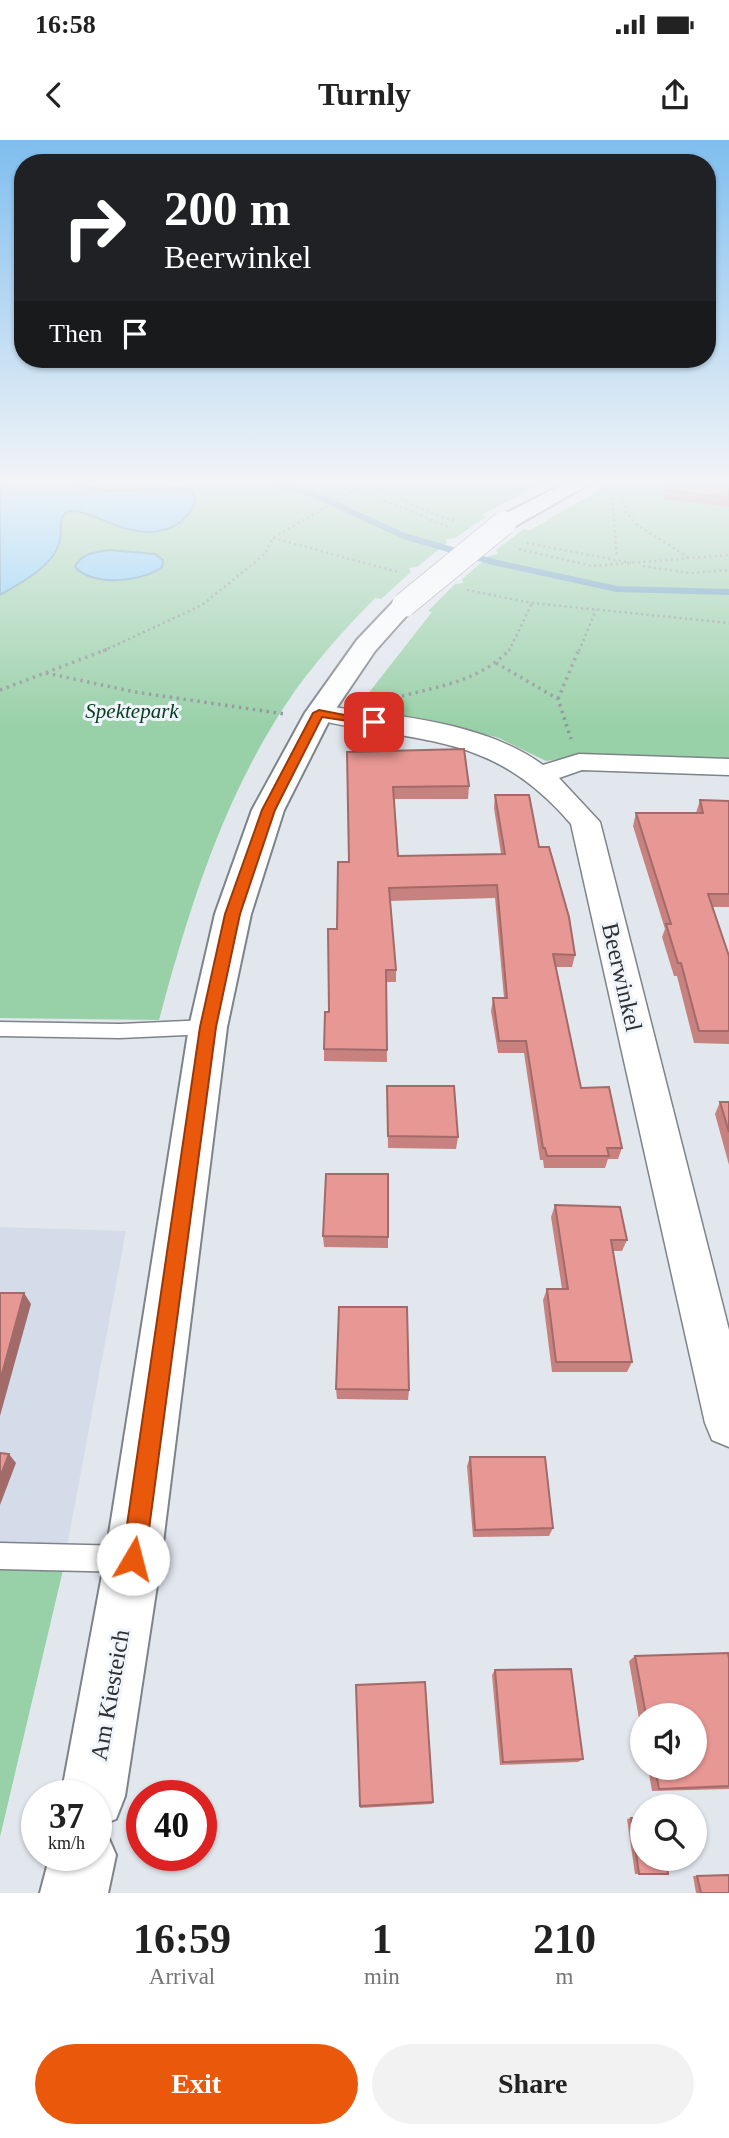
<!DOCTYPE html>
<html lang="en">
<head>
<meta charset="utf-8">
<style>
  :root { --surface:#fff; --page:#f2f2f2; --text:#222; --muted:#767676; --accent:#ea580c }
  body { margin:0; font-family:"Times New Roman",serif; background:var(--page); color:var(--text); height:100vh; display:flex; flex-direction:column; font-size:26px; white-space:nowrap }
  * { box-sizing:border-box; margin:0 }
  p { font-size:23px; color:var(--muted) }
  .icon { flex:none; width:38px; height:38px; fill:none; stroke:currentColor; stroke-width:2; stroke-linecap:round; stroke-linejoin:round }
  .map { position:relative; height:1753px; overflow:hidden }
  .details { display:flex; flex-direction:column; background:var(--surface); flex:1 }
  .details>* { flex:none }
  .top-card { position:absolute; left:14px; top:14px; width:702px; height:214px; border-radius:28px; box-shadow:0 2px 5px #0004; background:#202124; color:#fff; overflow:hidden }
  .fabs { position:absolute; left:630px; top:1563px; display:grid; gap:14px }
  .fabs a { display:grid; place-items:center; width:77px; height:77px; border-radius:50%; background:var(--surface); box-shadow:0 2px 5px #0004; font-size:35px }
  .speed { position:absolute; left:21px; top:1640px; display:flex; gap:14px; font-size:35px; font-weight:700; text-align:center }
  .speed>* { display:grid; place-content:center; width:91px; height:91px; border-radius:50%; background:var(--surface); box-shadow:0 2px 5px #0004; line-height:1 }
  .speed small { font-size:18px; font-weight:400 }
  .speed .limit { border:10px solid #d22; background:#fff; color:#111 }
  .pin { position:absolute; display:grid; place-items:center; width:60px; height:60px; color:#fff; margin:-30px; border-radius:14px; box-shadow:0 4px 10px #0006 }
  .me { position:absolute; width:77px; margin:-38px; rotate:8deg; stroke-linejoin:round; filter:drop-shadow(0 0 5px #0008) }
  .turn { display:flex; align-items:center; gap:24px; height:147px; padding:0 35px; font-size:32px }
  .turn .icon { width:91px; height:91px; stroke-width:2.5 }
  .turn b { display:block; font-size:49px; line-height:60px }
  .then { display:flex; align-items:center; height:66px; padding:0 35px; background:#0003; gap:14px; font-size:26px }
  .eta { display:flex; justify-content:space-evenly; align-items:center; height:119px; text-align:center }
  .eta b { font-size:42px; font-weight:800; line-height:49px }
  .cta { display:flex; gap:14px; margin-top:auto; padding:14px 35px }
  .cta a { flex:1; height:80px; border-radius:42px; background:var(--accent); color:#fff; font-size:28px; font-weight:800; line-height:80px; text-align:center }
  .cta a+a { background:var(--page); color:var(--text) }
  .status { display:flex; justify-content:space-between; align-items:center; height:49px; padding:0 35px; background:var(--surface); direction:ltr }
  .status svg { height:19px; fill:currentColor }
  header { display:flex; justify-content:space-between; align-items:center; height:91px; padding:0 35px; background:var(--surface); font-size:32px; font-weight:800 }
  .map>svg:first-child { display:block }
  .built { fill:#d4dce9 }
  .green { fill:#98d0a7; fill-rule:evenodd }
  .water { fill:#82cdf8; stroke:#689ebc; stroke-width:2 }
  .lines { fill:none; stroke-linecap:round; stroke-linejoin:round }
  .stream { stroke:#689ebc; stroke-width:6 }
  .lane-casing { stroke:#7e8389; stroke-width:3 }
  .street-casing { stroke:#7e8389; stroke-width:3 }
  .secondary-casing { stroke:#7e8389; stroke-width:4 }
  .path-far1 { stroke:#8f9398; stroke-width:2.5; stroke-dasharray:2 3.5; stroke-linecap:butt }
  .path { stroke:#8f9398; stroke-width:3.5; stroke-dasharray:2.5 4.5; stroke-linecap:butt }
  .lane { fill:#fff; fill-rule:evenodd }
  .street { fill:#fff; fill-rule:evenodd }
  .secondary { fill:#fff; fill-rule:evenodd }
  .secondary-bridge-casing { stroke:#7e8389; stroke-width:25; stroke-linecap:butt }
  .secondary-bridge { stroke:#fff; stroke-width:24 }
  .wall { fill:#c7827f }
  .shaded-wall { fill:#a26a68 }
  .building { fill:#e79794; stroke:#a26a68; stroke-width:2 }
  .route { fill:#ea580c; stroke:#983908; stroke-width:2 }
  .labels { text-anchor:middle; dominant-baseline:central; stroke-width:6; stroke-linejoin:round; paint-order:stroke }
  .far-park-label { font-size:21px; font-style:italic; fill:#063b1d; stroke:#f0f4fb }
  .street-label { font-size:24px; fill:#2d2f31; stroke:#f0f4fb }
</style>
</head>
<body>
<div class="status"><b>16:58</b><svg viewBox="0 0 49 12"><path d="M0 12V9h3v3zM5 12V6h3v6zM10 12V3h3v9zM15 12V0h3v12zM26 1h20v11H26zM47 4h2v5h-2z"/></svg></div>
<header><svg class="icon" aria-label="back" viewBox="0 0 24 24"><path d="M15 5l-7 7 7 7"/></svg>Turnly<svg class="icon" aria-label="share" viewBox="0 0 24 24"><path d="M12 15V3M7 8l5-5 5 5M5 13v7h14v-7"/></svg></header>
<div class="map">
<svg width="729" height="1753" viewBox="0 0 729 1753">
  <rect width="100%" height="100%" fill="#e2e7ee"/>
  <polygon class="built" points="0,1087 126,1091 67,1406 0,1404"/>
  <g class="green">
    <path d="M75,344H540L482,375L486,377L455,398L446,399L447,403L417,427L409,428L411,432L381,459L375,458C344,490 311,526 286,564C222,661 189,769 159,880L0,878V455C20,444 51,427 59,404C64,392 57,382 66,372C86,365 122,398 159,391C176,388 188,378 195,362L168,347L107,351ZM109,410L139,438H104L78,420Z"/>
    <polygon points="609,344 729,344 729,621 588,615 546,621 499,598 434,581 393,574 369,565 367,555 432,472 428,471 455,444 463,443 462,439 489,416 498,414 496,410 524,389 529,391"/>
    <polygon points="0,1429 63,1430 0,1697"/>
  </g>
  <g class="water">
    <path d="M0,344H75L107,351L183,348L192,350L195,362C188,378 176,388 159,391C122,398 86,365 66,372C57,381 63,392 59,404C53,426 19,444 0,455Z"/>
    <path d="M109,410L155,414L163,420L162,427C143,442 92,447 75,427C81,413 96,412 109,410Z"/>
  </g>
  <g class="lines">
    <polyline class="stream" points="276,344 313,354 404,396 493,422 617,449 729,452"/>
    <g class="lane-casing">
      <g id="lane">
        <polygon points="208,880 214,882 217,887 214,892 208,894 120,898 0,896 0,882 120,884"/>
        <polygon points="0,1403 129,1406 138,1410 142,1419 138,1428 129,1432 0,1429"/>
      </g>
    </g>
    <g class="street-casing">
      <path id="street" d="M319,565C392,576 481,580 543,625L579,614L729,619V635L582,630L559,638L600,682L729,1190V1307L712,1300L705,1283L571,684C490,589 418,605 310,578L306,573L310,568Z"/>
    </g>
    <g class="secondary-casing">
      <g id="secondary">
        <polygon points="564,344 589,344 512,388 496,388 493,383 496,378"/>
        <polygon points="404,458 413,460 416,465 375,511 333,573 284,670 251,774 227,887 161,1419 125,1656 116,1679 96,1687 96,1656 61,1656 105,1419 189,887 215,774 252,670 305,573 357,500 395,460"/>
        <polygon points="96,1687 106,1692 116,1715 108,1753 40,1753 50,1715 96,1715"/>
      </g>
    </g>
    <g class="path-far1">
      <polyline points="344,344 451,388"/>
      <polyline points="372,344 426,371 458,382"/>
      <polyline points="621,344 625,371 637,385 691,419"/>
      <polyline points="606,349 612,355 617,418"/>
      <polyline points="273,398 398,432"/>
      <polyline points="527,403 631,423"/>
      <polyline points="519,409 592,426 729,415"/>
      <polyline points="643,426 690,433 729,430"/>
      <polyline points="467,450 532,463 729,483"/>
      <polyline points="103,511 202,465 265,414 273,398 365,344"/>
      <polyline points="509,511 532,463"/>
      <polyline points="579,511 596,470"/>
    </g>
    <g class="path">
      <polyline points="496,523 558,559 571,599"/>
      <polyline points="46,533 135,552 285,574"/>
      <polyline points="0,550 108,509"/>
      <path d="M402,556C440,546 482,540 510,509"/>
      <polyline points="558,559 579,509"/>
    </g>
    <use href="#lane" class="lane"/>
    <use href="#street" class="street"/>
    <use href="#secondary" class="secondary"/>
    <g class="secondary-bridge-casing">
      <polyline id="secondary-bridge" points="404,465 504,383"/>
    </g>
    <use href="#secondary-bridge" class="secondary-bridge"/>
  </g>
  <g class="wall">
    <polygon points="664,344 729,344 729,367 663,359"/>
    <polygon points="347,612 469,646 468,659 393,659 398,716 501,714 494,668 495,655 539,707 575,815 572,827 556,827 581,948 622,1008 618,1019 608,1019 605,1028 544,1028 543,1020 540,1020 524,913 498,913 491,871 493,858 504,858 495,758 390,761 396,830 396,842 386,842 387,922 324,921 324,909 329,872 337,789 349,722"/>
    <polygon points="700,660 729,661 729,767 712,767 729,816 729,904 694,903 677,836 674,836 662,797 665,789 633,686 636,673 696,673"/>
    <polygon points="387,946 458,997 456,1009 388,1008"/>
    <polygon points="720,962 729,962 729,1025 715,974"/>
    <polygon points="555,1065 627,1100 622,1111 613,1111 632,1222 627,1232 552,1232 543,1160 547,1149 562,1149 551,1077"/>
    <polygon points="323,1096 388,1097 388,1108 324,1107"/>
    <polygon points="336,1249 409,1250 408,1260 337,1259"/>
    <polygon points="470,1317 553,1388 549,1396 473,1397 467,1326"/>
    <polygon points="635,1516 729,1518 729,1649 652,1651 648,1628 695,1628 695,1575 642,1575 642,1596 629,1521"/>
    <polygon points="495,1530 583,1619 578,1622 500,1625 492,1535"/>
    <polygon points="356,1545 433,1662 432,1664 360,1668"/>
    <polygon points="631,1678 668,1734 635,1734 627,1679"/>
    <polygon points="729,1735 729,1753 696,1753 693,1736"/>
  </g>
  <g class="shaded-wall">
    <polygon points="24,1153 31,1164 0,1276 0,1241"/>
    <polygon points="9,1314 16,1323 0,1365 0,1337"/>
  </g>
  <g class="building">
    <polygon points="665,344 729,344 729,358 665,350"/>
    <polygon points="464,609 469,646 393,647 398,716 505,714 495,655 529,655 539,707 549,707 569,777 575,815 553,814 581,948 609,947 622,1008 607,1008 609,1016 547,1016 545,1008 543,1008 526,901 499,901 493,858 507,858 497,745 389,748 396,830 386,830 387,910 324,909 325,872 329,872 328,789 337,789 338,722 349,722 347,612"/>
    <polygon points="700,660 729,661 729,754 708,754 729,816 729,891 699,891 681,823 678,823 666,784 671,784 636,673 703,673"/>
    <polygon points="387,946 454,946 458,997 388,996"/>
    <polygon points="720,962 729,962 729,992"/>
    <polygon points="326,1034 388,1034 388,1097 323,1096"/>
    <polygon points="555,1065 620,1067 627,1100 611,1100 632,1222 556,1222 547,1149 568,1149"/>
    <polygon points="0,1153 24,1153 0,1241"/>
    <polygon points="339,1167 407,1167 409,1250 336,1249"/>
    <polygon points="0,1313 9,1314 0,1337"/>
    <polygon points="470,1317 545,1317 553,1388 475,1390"/>
    <polygon points="728,1513 729,1518 729,1646 659,1649 655,1628 695,1628 695,1575 646,1575 635,1516"/>
    <polygon points="571,1529 583,1619 503,1622 495,1530"/>
    <polygon points="425,1542 433,1662 360,1666 356,1545"/>
    <polygon points="631,1678 642,1679 642,1718 666,1718 668,1734 639,1734"/>
    <polygon points="729,1735 729,1753 701,1753 697,1736"/>
  </g>
  <linearGradient id="sky" x2="0" y2="1"><stop stop-color="#7fbeee"/><stop offset="0.58" stop-color="#f2f4f7"/><stop offset="1" stop-color="#f2f4f7" stop-opacity="0"/></linearGradient>
  <rect width="729" height="589" fill="url(#sky)"/>
  <polygon class="route" points="319,570 380,582 374,585 322,577 275,670 240,774 216,887 145,1419 142,1427 133,1430 125,1427 122,1419 200,887 225,774 262,670 313,573"/>
  <g class="labels">
    <g class="far-park-label">
      <text x="132" y="571">Spektepark</text>
    </g>
    <g class="street-label">
      <text transform="translate(622 837) rotate(77)">Beerwinkel</text>
      <text transform="translate(110 1555) rotate(-80)">Am Kiesteich</text>
    </g>
  </g>
</svg>
<div class="fabs">
<a><svg class="icon" aria-label="sound" viewBox="0 0 24 24"><path d="M4 9h4l5-4v14l-5-4H4zM17 9q2 3 0 6"/></svg></a>
<a><svg class="icon" aria-label="search" viewBox="0 0 24 24"><circle cx="10" cy="10" r="6"/><path d="M15 15l6 6"/></svg></a>
</div>
<div class="speed"><div>37<small>km/h</small></div><div class="limit">40</div></div>
<div class="pin" style="left:374px;top:582px;background:#d93025"><svg class="icon" aria-label="arrive" viewBox="0 0 24 24"><path d="M6 21V4h12l-3 4 3 4H6"/></svg></div>
<svg class="me" style="left:133px;top:1419px" viewBox="-20 -20 40 40"><circle r="19" fill="#fff"/><path d="M0-13L10 11 0 6-10 11z" fill="#ea580c"/></svg>
<div class="top-card">
<div class="turn"><svg class="icon" aria-label="right" viewBox="0 0 24 24"><path d="M7 20v-9h11M14 6l5 5-5 5"/></svg><div><b>200 m</b>Beerwinkel</div></div>
<div class="then">Then<svg class="icon" aria-label="arrive" viewBox="0 0 24 24"><path d="M6 21V4h12l-3 4 3 4H6"/></svg></div>
</div>
</div>
<section class="details">
<div class="eta">
<div><b>16:59</b><p>Arrival</p></div>
<div><b>1</b><p>min</p></div>
<div><b>210</b><p>m</p></div>
</div>
<div class="cta"><a>Exit</a><a>Share</a></div>
</section>
</body>
</html>
